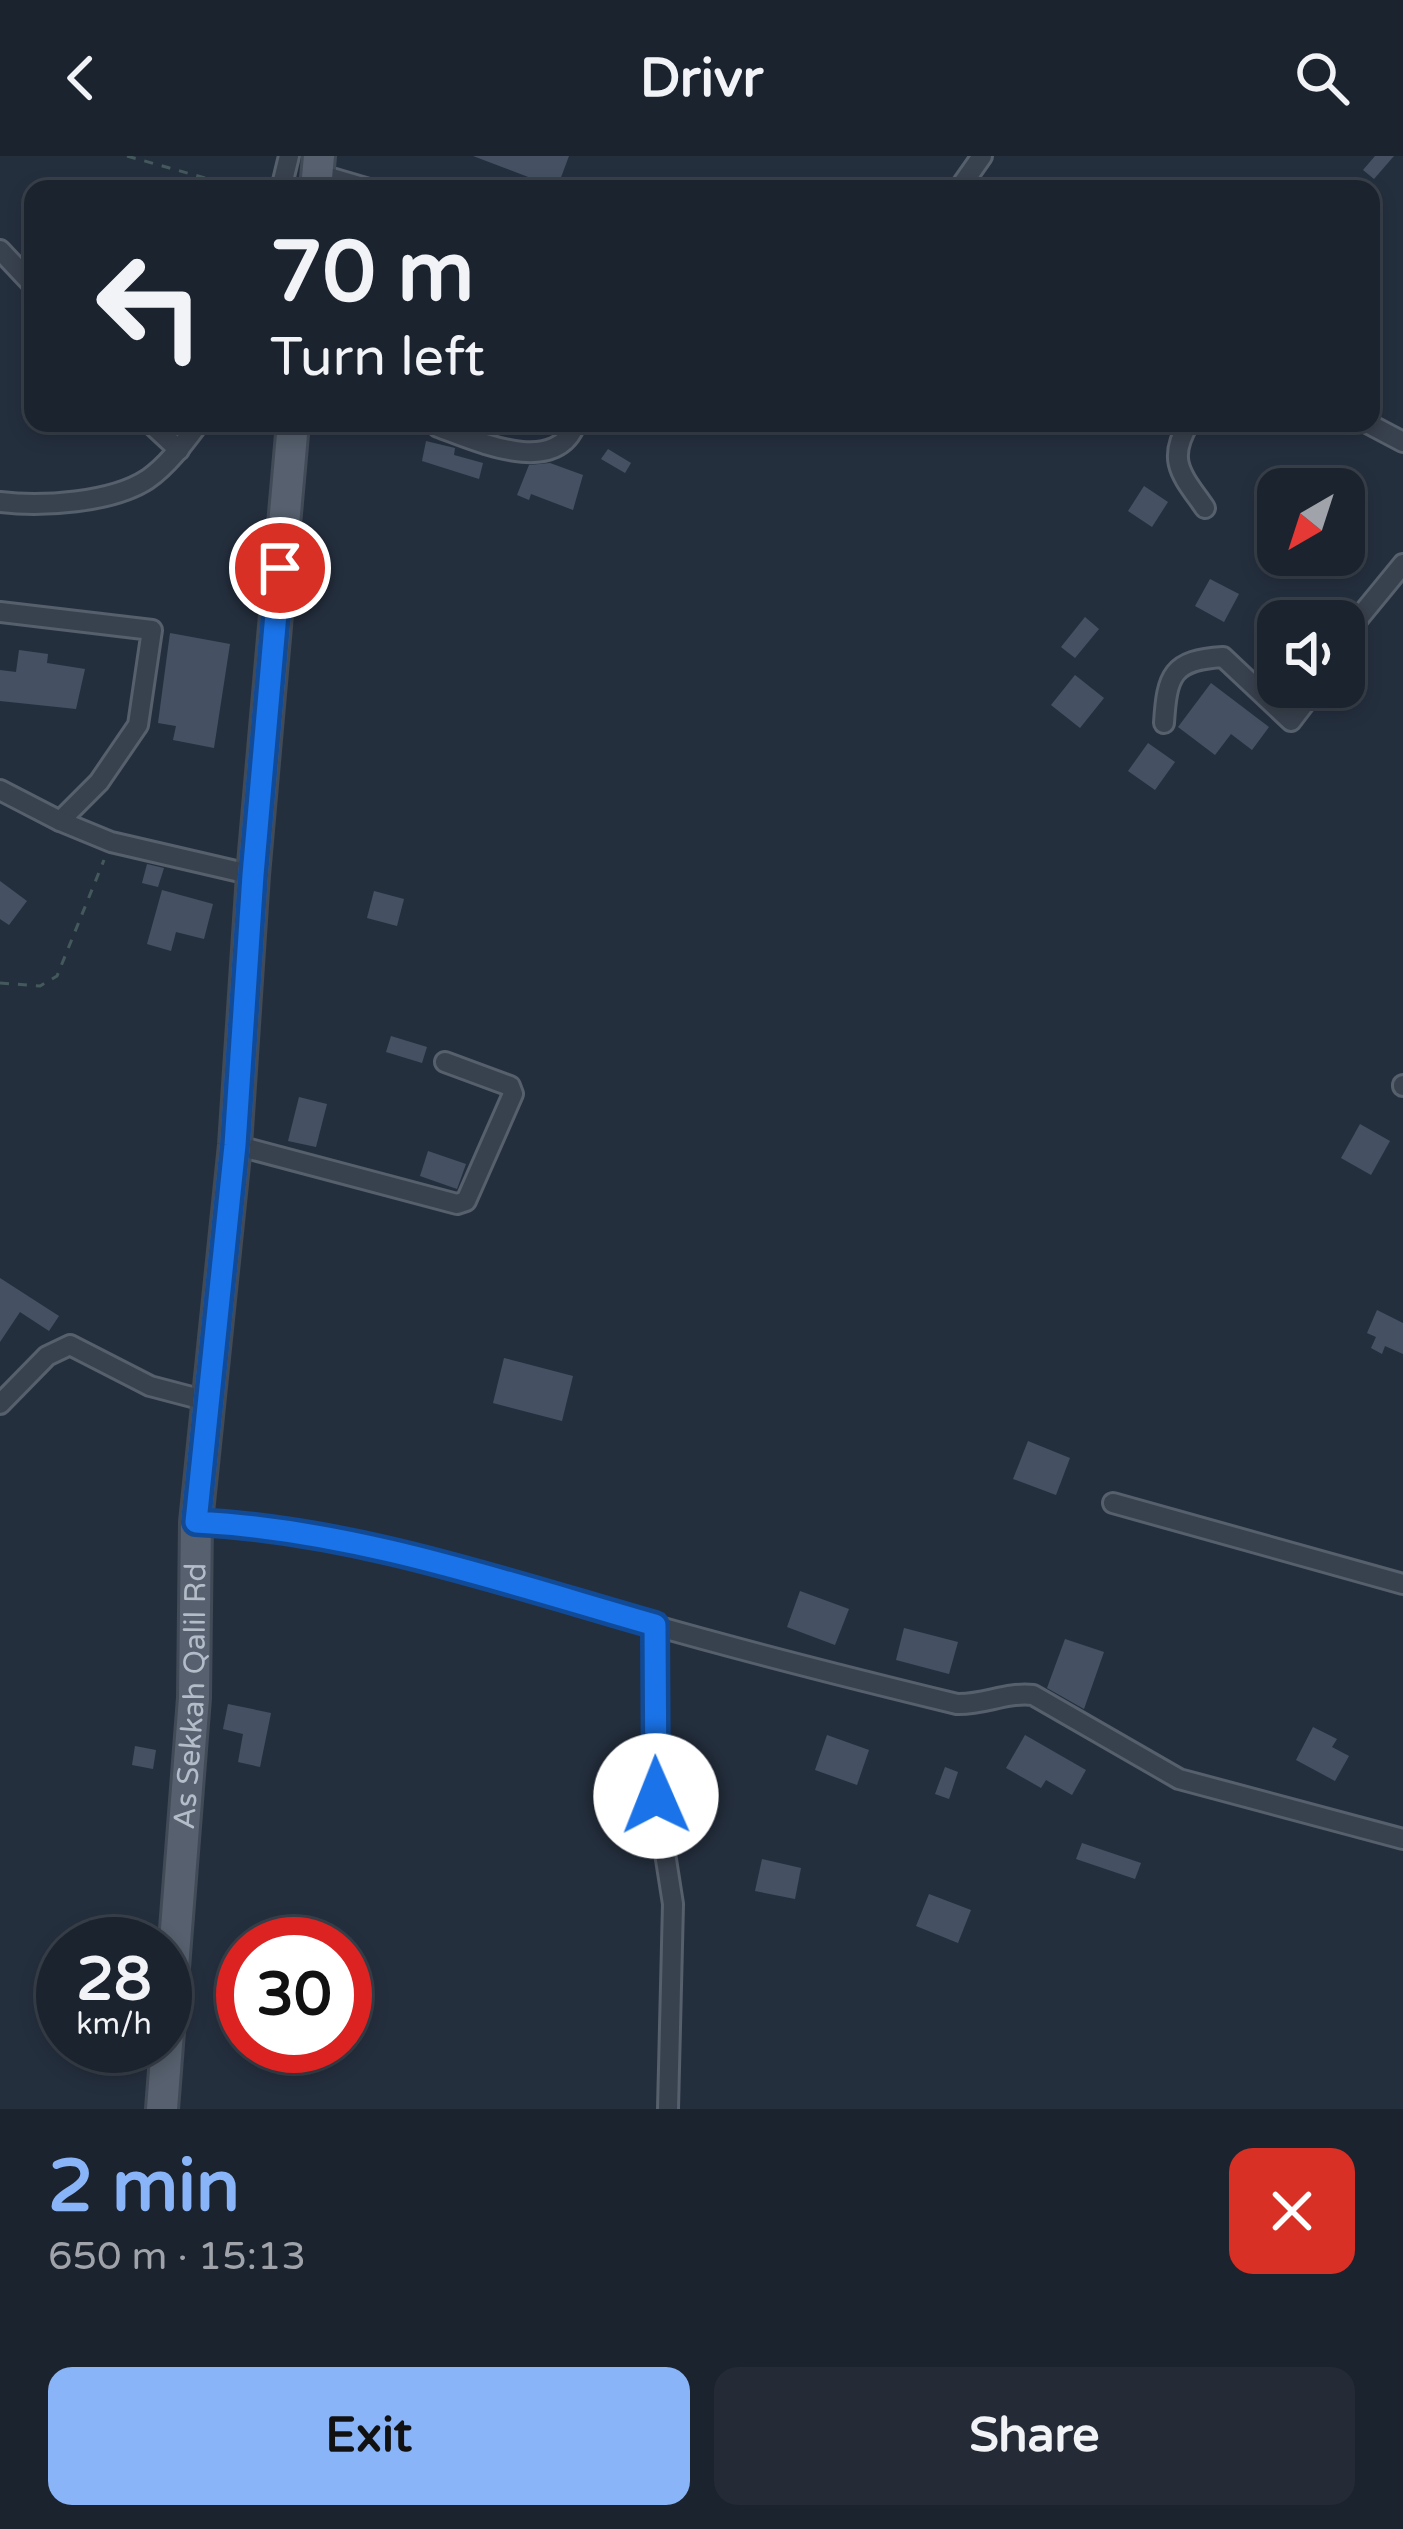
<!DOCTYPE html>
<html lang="en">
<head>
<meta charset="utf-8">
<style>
  :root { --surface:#1b232e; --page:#242b36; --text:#f1f3f6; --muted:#a0a4aa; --line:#39404a; --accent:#8ab4f8 }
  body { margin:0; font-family:"Varela Round",sans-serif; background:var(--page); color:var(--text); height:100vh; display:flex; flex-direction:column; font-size:45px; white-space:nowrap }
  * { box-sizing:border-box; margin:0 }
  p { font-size:39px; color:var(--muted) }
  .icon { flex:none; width:66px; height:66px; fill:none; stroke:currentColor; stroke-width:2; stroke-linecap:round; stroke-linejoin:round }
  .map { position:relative; height:1953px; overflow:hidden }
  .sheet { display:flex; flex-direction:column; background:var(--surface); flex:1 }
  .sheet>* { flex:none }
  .guide { position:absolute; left:24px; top:24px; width:1356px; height:252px; border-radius:24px; box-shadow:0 6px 18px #0003,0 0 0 3px var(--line); background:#1b232e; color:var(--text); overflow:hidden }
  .needle { width:78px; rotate:219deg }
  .fabs { position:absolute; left:1257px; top:312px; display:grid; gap:24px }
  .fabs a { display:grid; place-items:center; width:108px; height:108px; border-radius:24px; background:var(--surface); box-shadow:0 6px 18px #0003,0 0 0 3px var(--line); font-size:60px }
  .speed { position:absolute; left:36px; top:1761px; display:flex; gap:24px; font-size:60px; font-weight:700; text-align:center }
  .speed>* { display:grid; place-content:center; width:156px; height:156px; border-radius:50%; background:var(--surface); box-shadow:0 6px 18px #0003,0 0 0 3px var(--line); line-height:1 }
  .speed small { font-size:30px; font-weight:400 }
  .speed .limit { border:18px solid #d22; background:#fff; color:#111 }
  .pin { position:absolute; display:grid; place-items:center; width:102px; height:102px; color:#fff; margin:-51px; border:6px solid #fff; border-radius:50%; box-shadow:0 3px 12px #0007 }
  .me { position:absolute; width:132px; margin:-66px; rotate:359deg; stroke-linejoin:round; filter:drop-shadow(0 0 9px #0008) }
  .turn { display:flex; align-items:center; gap:42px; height:252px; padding:0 48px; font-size:54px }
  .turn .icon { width:156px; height:156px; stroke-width:2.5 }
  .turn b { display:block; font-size:84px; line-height:102px }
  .round { display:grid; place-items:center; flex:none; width:126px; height:126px; border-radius:24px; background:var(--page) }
  .overview { display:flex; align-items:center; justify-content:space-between; height:204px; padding:0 48px }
  h1 { font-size:72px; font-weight:700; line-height:90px; color:var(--accent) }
  .action { display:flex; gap:24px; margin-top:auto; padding:24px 48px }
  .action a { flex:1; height:138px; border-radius:24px; background:var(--accent); color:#111; font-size:48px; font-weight:700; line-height:138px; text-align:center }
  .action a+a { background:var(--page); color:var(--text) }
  header { display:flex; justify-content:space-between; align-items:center; height:156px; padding:0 48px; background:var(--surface); font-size:54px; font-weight:700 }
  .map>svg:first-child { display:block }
  .building { fill:#455162 }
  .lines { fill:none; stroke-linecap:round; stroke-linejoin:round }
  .street-casing { stroke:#565f6c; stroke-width:24 }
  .primary-casing { stroke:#414a57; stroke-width:36 }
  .path { stroke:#44595c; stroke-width:3; stroke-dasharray:9 9; stroke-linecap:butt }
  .street { stroke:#38414e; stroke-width:18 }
  .primary { stroke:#56606e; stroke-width:30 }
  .route-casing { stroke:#114b97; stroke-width:30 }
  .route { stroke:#1a73e8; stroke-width:21 }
  .labels { text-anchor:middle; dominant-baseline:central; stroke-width:9; stroke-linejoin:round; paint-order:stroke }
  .street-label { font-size:30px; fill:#b4bcc9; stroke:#1d2633 }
</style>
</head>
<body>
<header><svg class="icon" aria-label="back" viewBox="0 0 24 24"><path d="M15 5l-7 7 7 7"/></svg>Drivr<svg class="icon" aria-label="search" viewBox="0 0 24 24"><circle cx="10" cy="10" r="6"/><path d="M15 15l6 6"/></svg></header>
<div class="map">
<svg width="1403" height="1953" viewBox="0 0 1403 1953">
  <rect width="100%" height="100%" fill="#242f3e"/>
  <g class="building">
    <polygon points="473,0 569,0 557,32"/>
    <polygon points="1375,0 1394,0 1374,23 1363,14"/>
    <polygon points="426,285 455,292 454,299 483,307 479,323 422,305"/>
    <polygon points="608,293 631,307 625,317 601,303"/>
    <polygon points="550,307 583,319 573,354 531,338 529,344 517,339 529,309"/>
    <polygon points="1144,330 1168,346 1152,371 1128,355"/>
    <polygon points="1210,423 1239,438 1224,466 1195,450"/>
    <polygon points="1085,461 1099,473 1075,502 1061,491"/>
    <polygon points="170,477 230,488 214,592 173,584 176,570 158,567"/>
    <polygon points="19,494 48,498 47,507 85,513 76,553 0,545 0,514 16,516"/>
    <polygon points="1075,519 1104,542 1080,572 1051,549"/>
    <polygon points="1211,527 1269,571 1252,594 1231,578 1215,599 1178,571"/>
    <polygon points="1148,587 1175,606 1155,634 1128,615"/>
    <polygon points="147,708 164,712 158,731 142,727"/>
    <polygon points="0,725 27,745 9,769 0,763"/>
    <polygon points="162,734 213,748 204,783 176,776 171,795 147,788"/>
    <polygon points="374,735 404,743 397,770 367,762"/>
    <polygon points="391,880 427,891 422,907 386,896"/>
    <polygon points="299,941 327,948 316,991 288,985"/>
    <polygon points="1360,968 1390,985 1371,1019 1341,1002"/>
    <polygon points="428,995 466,1008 457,1033 420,1020"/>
    <polygon points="0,1122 59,1160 49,1175 20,1156 0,1186"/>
    <polygon points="1377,1154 1403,1167 1403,1198 1385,1190 1382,1198 1371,1192 1376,1181 1367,1177"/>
    <polygon points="504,1202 573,1220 562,1265 493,1247"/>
    <polygon points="1028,1285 1070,1302 1056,1339 1013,1323"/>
    <polygon points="800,1435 849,1453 835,1489 787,1471"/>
    <polygon points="904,1472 958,1486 949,1518 896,1504"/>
    <polygon points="1065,1483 1104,1496 1084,1553 1047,1532"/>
    <polygon points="228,1548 271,1557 260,1611 238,1606 243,1578 223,1573"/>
    <polygon points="1313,1571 1337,1583 1332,1591 1349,1600 1335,1625 1296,1604"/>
    <polygon points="827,1579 869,1594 857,1629 815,1614"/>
    <polygon points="1025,1579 1086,1614 1072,1639 1046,1624 1041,1632 1006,1612"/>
    <polygon points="135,1590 156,1594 153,1613 132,1609"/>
    <polygon points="945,1611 958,1616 949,1643 935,1638"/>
    <polygon points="1082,1687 1141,1707 1135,1723 1076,1703"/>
    <polygon points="762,1703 801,1712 795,1743 755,1735"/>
    <polygon points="929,1738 971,1754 958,1787 916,1770"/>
    <polygon points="60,1812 63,1813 63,1875 45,1861"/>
  </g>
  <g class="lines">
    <g class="street-casing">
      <g id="street">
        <polyline points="318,18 369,33"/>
        <polyline points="961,30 982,0"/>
        <polyline points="281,33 289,0"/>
        <polyline points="0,94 33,129"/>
        <polyline points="150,267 179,294"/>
        <path d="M1189,267C1166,305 1182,319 1205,352"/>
        <polyline points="1367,267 1403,286"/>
        <path d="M438,271C477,285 556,322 576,267"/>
        <path d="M0,346C41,351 112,347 148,323C168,309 184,287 199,267"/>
        <polyline points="0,456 152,474 138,569 99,626 60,665"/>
        <polyline points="1344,480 1403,408"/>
        <path d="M1164,567C1167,519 1172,504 1223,501L1291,565L1317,531"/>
        <polyline points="0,634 60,665 111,686 253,719"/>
        <polyline points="1403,929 1403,930"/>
        <polyline points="235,989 457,1048 466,1045 513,938 510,930 445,906"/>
        <polyline points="0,1248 47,1200 70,1189 150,1230 207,1245"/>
        <polyline points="1113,1347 1403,1428"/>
        <path d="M196,1366C352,1376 500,1424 649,1468C751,1497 854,1523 957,1548C984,1549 1006,1536 1033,1539L1179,1623L1403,1683"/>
        <polyline points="655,1469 656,1640 673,1748 668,1953"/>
      </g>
    </g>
    <g class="primary-casing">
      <g id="primary">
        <polyline points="316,33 319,0"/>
        <path id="s1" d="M162,1953L194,1542L196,1366L235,989L253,719L293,267"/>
      </g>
    </g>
    <g class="path">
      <polyline points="127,0 244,33"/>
      <polyline points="0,827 40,830 57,820 104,704"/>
    </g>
    <use href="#street" class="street"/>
    <use href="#primary" class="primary"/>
  </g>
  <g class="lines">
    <g class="route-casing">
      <path id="route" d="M280,412L253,719L235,989L196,1366C354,1374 504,1426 655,1469L656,1640"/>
    </g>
    <use href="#route" class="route"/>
  </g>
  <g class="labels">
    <g class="street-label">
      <text stroke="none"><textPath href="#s1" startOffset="414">As Sekkah Qalil Rd</textPath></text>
    </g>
  </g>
</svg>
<div class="fabs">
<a><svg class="needle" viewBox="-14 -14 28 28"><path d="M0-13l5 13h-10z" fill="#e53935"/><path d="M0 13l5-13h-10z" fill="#a0a4aa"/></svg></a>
<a><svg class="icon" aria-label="sound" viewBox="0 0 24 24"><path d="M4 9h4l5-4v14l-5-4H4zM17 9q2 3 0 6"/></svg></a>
</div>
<div class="speed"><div>28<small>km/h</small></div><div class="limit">30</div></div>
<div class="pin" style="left:280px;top:412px;background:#d93025"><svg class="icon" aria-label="arrive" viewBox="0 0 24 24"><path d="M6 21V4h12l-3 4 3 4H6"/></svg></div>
<svg class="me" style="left:656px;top:1640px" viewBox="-20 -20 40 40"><circle r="19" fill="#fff"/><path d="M0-13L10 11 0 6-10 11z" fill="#1a73e8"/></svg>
<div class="guide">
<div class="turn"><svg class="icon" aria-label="left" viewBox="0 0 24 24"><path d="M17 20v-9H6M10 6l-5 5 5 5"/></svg><div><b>70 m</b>Turn left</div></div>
</div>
</div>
<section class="sheet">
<div class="overview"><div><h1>2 min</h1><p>650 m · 15:13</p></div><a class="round" style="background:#d93025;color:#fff"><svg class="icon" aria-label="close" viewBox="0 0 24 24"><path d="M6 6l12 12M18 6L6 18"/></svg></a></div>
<div class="action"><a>Exit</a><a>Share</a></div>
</section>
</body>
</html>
